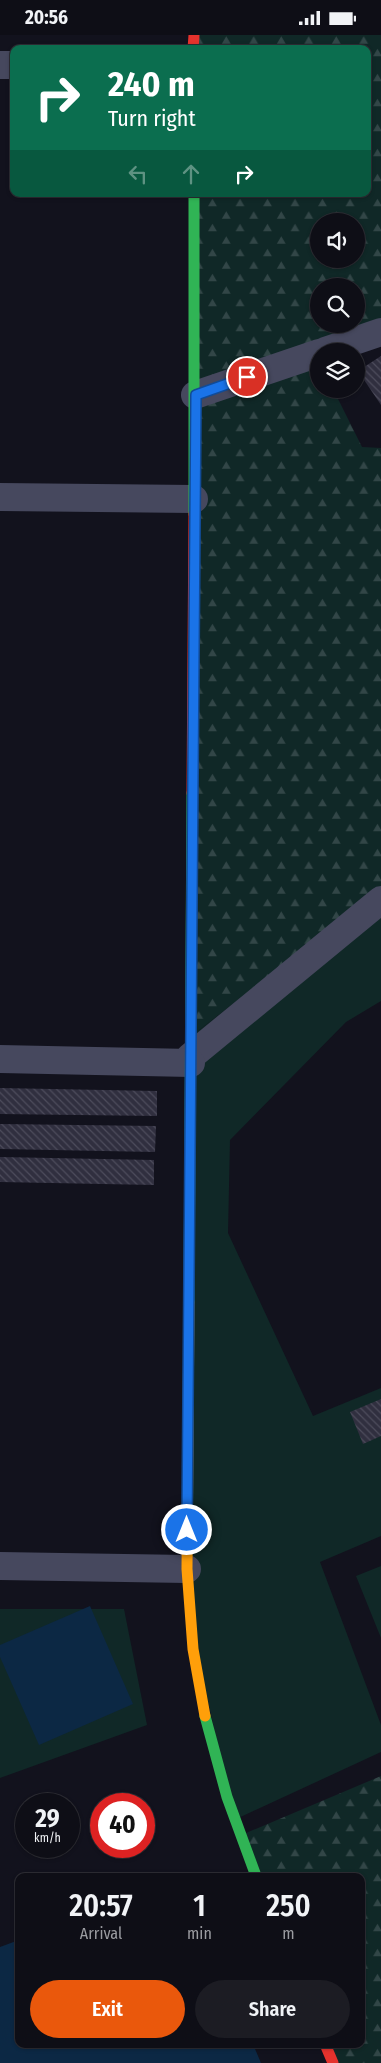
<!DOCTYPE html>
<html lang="en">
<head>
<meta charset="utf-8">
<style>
  :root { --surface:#0e0e16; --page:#1c1c23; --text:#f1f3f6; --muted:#9b9ca1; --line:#2e2e35; --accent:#ea580c }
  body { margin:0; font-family:"Fira Sans Condensed",sans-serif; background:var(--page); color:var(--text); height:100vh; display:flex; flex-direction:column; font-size:19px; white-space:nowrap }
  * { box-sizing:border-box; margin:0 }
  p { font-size:16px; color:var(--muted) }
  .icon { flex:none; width:28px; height:28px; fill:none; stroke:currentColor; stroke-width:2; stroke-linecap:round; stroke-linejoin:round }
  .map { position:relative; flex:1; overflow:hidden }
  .sheet { position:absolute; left:15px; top:1838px; width:350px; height:175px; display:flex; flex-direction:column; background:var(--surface); border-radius:10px; box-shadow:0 1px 4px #0004,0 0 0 1px var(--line) }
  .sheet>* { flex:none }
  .top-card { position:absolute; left:10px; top:10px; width:361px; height:152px; border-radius:10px; box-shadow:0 1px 4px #0004,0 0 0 1px var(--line); background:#0b6e4f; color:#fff; overflow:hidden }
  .controls { position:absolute; left:310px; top:178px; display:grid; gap:10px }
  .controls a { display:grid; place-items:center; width:55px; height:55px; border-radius:50%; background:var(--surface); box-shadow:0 1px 4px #0004,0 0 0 1px var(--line); font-size:25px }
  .speed { position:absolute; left:15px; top:1758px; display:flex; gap:10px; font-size:25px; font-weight:700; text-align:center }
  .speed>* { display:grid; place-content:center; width:65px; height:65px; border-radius:50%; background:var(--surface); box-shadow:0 1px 4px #0004,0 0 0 1px var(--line); line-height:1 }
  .speed small { font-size:12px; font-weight:400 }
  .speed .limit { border:8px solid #d22; background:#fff; color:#111 }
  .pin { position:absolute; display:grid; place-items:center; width:42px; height:42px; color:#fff; margin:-21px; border:2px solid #fff; border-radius:50%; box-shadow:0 1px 5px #0007 }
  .me { position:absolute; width:55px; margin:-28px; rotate:0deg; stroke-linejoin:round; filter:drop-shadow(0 0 4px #0008) }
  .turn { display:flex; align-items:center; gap:18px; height:105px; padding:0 15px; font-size:22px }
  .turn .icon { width:65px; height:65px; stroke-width:2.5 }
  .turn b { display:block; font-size:35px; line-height:42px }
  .lanes { display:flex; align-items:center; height:48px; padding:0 15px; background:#0003; justify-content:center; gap:25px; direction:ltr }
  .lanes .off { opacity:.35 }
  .eta { display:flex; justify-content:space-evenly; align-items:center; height:85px; text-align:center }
  .eta b { font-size:30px; font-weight:600; line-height:35px }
  .button { display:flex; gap:10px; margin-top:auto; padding:10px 15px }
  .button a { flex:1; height:58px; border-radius:30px; background:var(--accent); color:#fff; font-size:20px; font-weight:600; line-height:58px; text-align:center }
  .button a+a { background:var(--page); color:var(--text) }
  .status { display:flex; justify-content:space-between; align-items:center; height:35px; padding:0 25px; background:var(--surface); direction:ltr }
  .status svg { height:14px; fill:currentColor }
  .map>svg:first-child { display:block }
  .green { fill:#102827 }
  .forest { fill:url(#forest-firs); fill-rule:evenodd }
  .water { fill:#0c2844 }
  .building { fill:url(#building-back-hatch) }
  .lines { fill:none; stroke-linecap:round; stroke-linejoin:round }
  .street { stroke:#46485e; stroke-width:28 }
  .fast { stroke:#30b455; stroke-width:11 }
  .slow { stroke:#ff9f0a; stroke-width:11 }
  .jam { stroke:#e5322d; stroke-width:11 }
  .route-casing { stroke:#114b97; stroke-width:12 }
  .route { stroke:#1a73e8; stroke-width:9 }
</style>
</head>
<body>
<div class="status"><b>20:56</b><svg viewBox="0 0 49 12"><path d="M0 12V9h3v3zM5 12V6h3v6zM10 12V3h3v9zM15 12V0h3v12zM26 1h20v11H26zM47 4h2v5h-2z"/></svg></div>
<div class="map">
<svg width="381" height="2028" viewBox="0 0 381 2028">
  <defs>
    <pattern id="forest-firs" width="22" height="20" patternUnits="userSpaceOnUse" patternTransform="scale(1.25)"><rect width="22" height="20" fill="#102827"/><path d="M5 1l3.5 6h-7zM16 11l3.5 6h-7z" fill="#324647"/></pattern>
    <pattern id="building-back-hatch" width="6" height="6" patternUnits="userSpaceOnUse" patternTransform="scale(1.25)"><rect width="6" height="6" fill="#302f3f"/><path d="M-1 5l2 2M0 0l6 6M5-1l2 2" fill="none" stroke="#4d4c5c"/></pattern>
  </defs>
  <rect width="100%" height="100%" fill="#12121d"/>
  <g class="green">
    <polygon points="381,857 381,966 346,987 230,1105 228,1198 313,1381 381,1353 381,1501 320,1527 381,1690 381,1717 234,1785 192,1593 191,1001"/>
    <polygon points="381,1531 381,1603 356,1541"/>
    <polygon points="0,1574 124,1574 147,1690 0,1743"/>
  </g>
  <g class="forest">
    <path d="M195,0H381V297L319,325V354H333L362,412L381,413V856L191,1001L194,159H368V14H195ZM319,186H356V224H319ZM319,251H356V289H319Z"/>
    <polygon points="381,1741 381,2028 333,2028 325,2009 361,2009 361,1841 256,1841 239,1801"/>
  </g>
  <g class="water">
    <polygon points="90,1571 133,1669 39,1710 0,1622 0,1610"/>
    <polygon points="19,1905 19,2009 253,2009 261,2028 0,2028 0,1912"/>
  </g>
  <g class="building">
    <polygon points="381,321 381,370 358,336"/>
    <polygon points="0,1053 157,1056 157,1081 0,1079"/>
    <polygon points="0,1089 156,1091 155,1117 0,1114"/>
    <polygon points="0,1122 154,1125 154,1150 0,1147"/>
    <polygon points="381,1364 381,1401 363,1409 350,1377"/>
  </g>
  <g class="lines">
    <g class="street">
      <polyline points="0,30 14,30"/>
      <polyline points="325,316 381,297"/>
      <polyline points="195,360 319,318"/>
      <polyline points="0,462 194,464"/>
      <polyline points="190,1022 381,865"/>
      <polyline points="0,1024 191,1028"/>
      <polyline points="0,1531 187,1534"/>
    </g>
    <g class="fast">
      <polyline points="194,159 194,479"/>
      <polyline points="189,1267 192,758"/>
      <polyline points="205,1681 227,1762 256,1841"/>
    </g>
    <polyline class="slow" points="189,1267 187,1534 193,1614 205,1681"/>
    <g class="jam">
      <polyline points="193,14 194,0"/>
      <polyline points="192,758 194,479"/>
      <polyline points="325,2009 333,2028"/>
    </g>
  </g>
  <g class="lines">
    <g class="route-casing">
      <polyline id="route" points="187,1495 196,360 247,342"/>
    </g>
    <use href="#route" class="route"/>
  </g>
</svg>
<div class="controls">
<a><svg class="icon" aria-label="sound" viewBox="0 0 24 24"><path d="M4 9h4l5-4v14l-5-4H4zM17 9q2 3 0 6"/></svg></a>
<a><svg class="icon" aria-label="search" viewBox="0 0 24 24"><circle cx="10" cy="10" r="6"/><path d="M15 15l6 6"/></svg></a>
<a><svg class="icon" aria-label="layers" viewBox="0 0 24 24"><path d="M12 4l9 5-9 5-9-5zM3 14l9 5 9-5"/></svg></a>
</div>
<div class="speed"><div>29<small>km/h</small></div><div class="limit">40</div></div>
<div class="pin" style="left:247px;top:342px;background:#d93025"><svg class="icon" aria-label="arrive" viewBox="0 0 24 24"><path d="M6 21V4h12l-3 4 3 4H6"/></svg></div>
<svg class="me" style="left:187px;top:1495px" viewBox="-20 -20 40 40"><circle r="17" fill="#1a73e8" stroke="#fff" stroke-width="3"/><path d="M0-11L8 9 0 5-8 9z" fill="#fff"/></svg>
<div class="top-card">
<div class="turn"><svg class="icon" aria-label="right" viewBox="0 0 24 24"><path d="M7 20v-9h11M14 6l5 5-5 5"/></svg><div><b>240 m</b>Turn right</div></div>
<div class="lanes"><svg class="icon off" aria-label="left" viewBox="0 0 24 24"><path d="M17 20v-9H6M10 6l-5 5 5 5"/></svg><svg class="icon off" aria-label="ahead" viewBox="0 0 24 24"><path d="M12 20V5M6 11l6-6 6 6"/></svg><svg class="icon" aria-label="right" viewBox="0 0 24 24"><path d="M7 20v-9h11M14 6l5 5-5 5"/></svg></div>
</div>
<section class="sheet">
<div class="eta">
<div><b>20:57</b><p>Arrival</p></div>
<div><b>1</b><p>min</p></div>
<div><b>250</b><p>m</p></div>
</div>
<div class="button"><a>Exit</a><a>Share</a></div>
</section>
</div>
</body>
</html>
